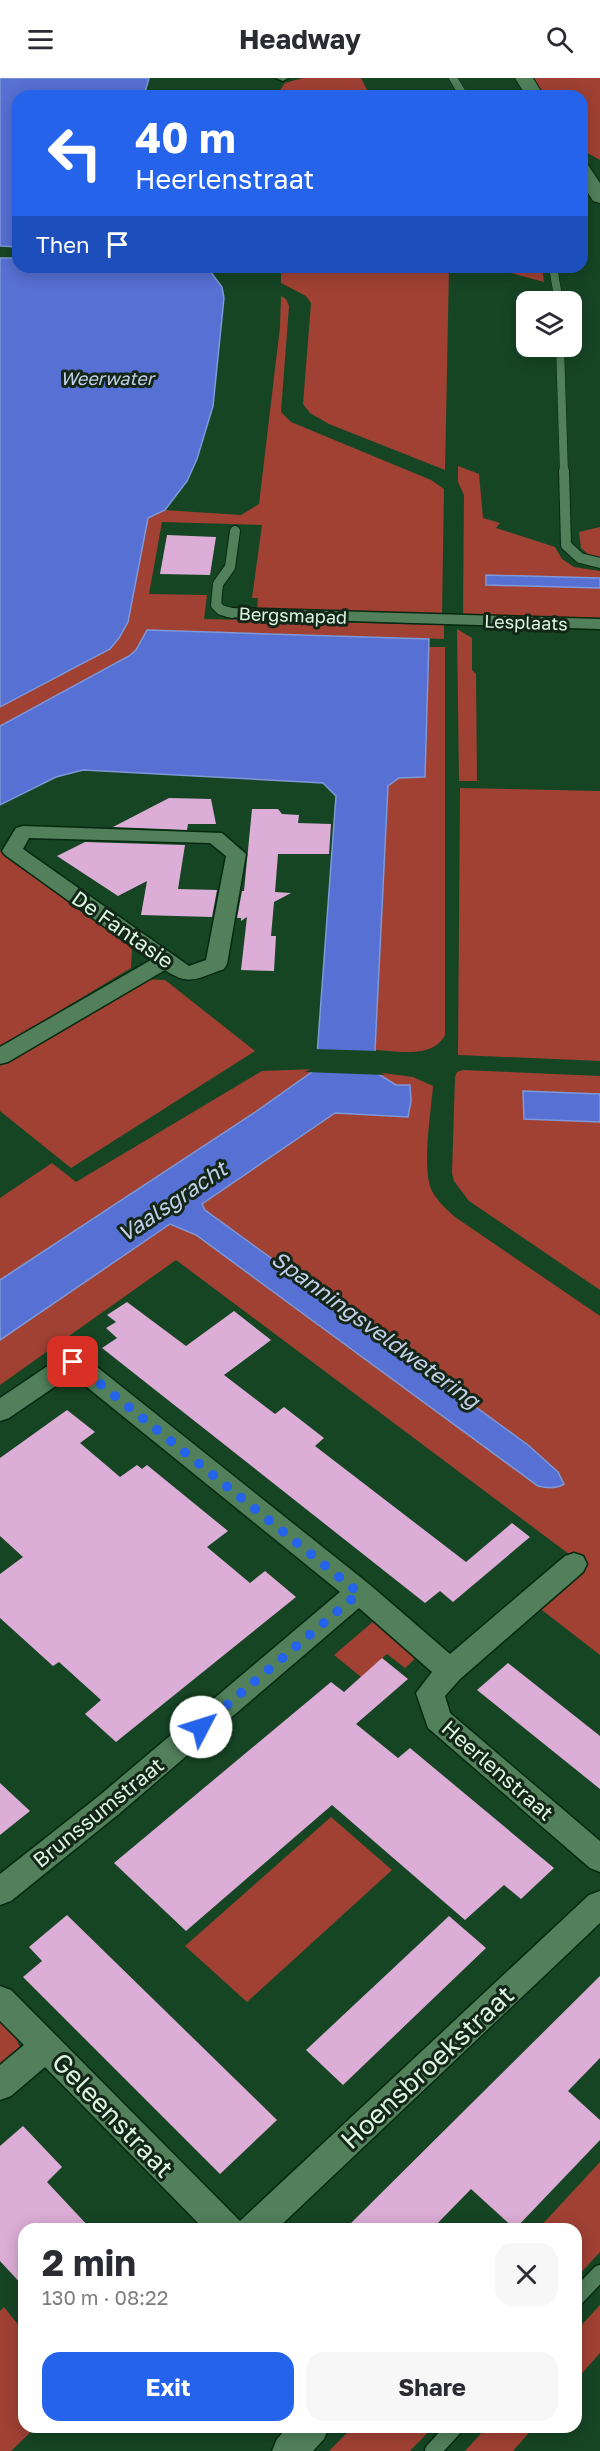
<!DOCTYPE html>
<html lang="en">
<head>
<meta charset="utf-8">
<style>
  :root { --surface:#fff; --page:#f7f7f7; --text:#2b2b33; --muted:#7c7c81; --accent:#2563eb }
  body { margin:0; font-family:"Golos Text",sans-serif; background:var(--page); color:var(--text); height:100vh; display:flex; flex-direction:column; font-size:22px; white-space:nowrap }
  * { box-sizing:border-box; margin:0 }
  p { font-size:20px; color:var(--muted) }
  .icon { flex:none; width:33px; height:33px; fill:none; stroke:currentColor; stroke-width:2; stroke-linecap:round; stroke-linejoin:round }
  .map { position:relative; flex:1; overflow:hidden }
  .sheet { position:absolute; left:18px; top:2145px; width:564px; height:210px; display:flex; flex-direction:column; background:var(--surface); border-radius:18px; box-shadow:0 3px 15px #0003 }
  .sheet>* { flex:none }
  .top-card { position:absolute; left:12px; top:12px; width:576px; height:183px; border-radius:18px; box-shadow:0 3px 15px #0003; background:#2563eb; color:#fff; overflow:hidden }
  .buttons { position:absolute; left:516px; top:213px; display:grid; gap:12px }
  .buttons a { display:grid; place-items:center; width:66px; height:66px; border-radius:12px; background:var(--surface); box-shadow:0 3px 15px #0003; font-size:30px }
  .pin { position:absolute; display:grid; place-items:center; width:51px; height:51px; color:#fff; margin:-26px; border-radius:12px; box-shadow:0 3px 9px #0006 }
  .me { position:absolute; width:66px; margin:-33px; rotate:50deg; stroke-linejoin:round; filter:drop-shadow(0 0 4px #0008) }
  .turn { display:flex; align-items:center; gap:21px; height:126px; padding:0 24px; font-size:27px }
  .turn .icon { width:78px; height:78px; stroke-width:2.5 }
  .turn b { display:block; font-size:42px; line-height:51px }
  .then { display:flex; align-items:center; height:57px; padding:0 24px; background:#0003; gap:12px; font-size:22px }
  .round { display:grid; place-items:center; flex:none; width:63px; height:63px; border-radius:18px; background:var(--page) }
  .head { display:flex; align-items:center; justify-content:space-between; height:102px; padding:0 24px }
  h1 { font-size:36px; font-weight:700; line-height:45px }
  .action { display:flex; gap:12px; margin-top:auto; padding:12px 24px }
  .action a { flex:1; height:69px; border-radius:18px; background:var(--accent); color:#fff; font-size:24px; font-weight:700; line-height:69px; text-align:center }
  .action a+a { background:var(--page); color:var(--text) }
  header { display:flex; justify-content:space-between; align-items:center; height:78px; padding:0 24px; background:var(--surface); font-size:27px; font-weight:700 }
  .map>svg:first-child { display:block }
  .green { fill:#a04134 }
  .water { fill:#5770d3; stroke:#7f98d7; stroke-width:1.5 }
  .pier { fill:#164524 }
  .building { fill:#dcadd6 }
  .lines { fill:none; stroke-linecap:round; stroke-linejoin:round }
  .service-far2-casing { stroke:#052910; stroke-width:9 }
  .service-far1-casing { stroke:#052910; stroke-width:12 }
  .service-casing { stroke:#052910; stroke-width:19 }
  .pedestrian-casing { stroke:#052910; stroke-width:3 }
  .minor-casing { stroke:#052910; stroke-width:3 }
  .tertiary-casing { stroke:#052910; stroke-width:2 }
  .service-far2 { stroke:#51805b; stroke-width:8 }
  .service-far1 { stroke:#51805b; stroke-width:10 }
  .service { stroke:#51805b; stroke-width:16 }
  .pedestrian { fill:#51805b; fill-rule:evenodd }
  .minor { fill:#51805b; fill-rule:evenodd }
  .tertiary { fill:#51805b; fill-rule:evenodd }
  .route { stroke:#2563eb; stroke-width:10; stroke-dasharray:0 18 }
  .labels { text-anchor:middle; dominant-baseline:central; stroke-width:6; stroke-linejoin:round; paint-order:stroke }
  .far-water-label { font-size:18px; font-style:italic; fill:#c5cee8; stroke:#132617 }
  .far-street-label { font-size:18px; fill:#ddf6e1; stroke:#132617 }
  .street-label { font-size:21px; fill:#ddf6e1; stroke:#132617 }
  .water-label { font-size:22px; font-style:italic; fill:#c5cee8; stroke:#132617 }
  .near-street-label { font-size:26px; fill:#ddf6e1; stroke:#132617 }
</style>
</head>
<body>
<header><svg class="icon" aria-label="menu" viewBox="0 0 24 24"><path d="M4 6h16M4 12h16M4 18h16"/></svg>Headway<svg class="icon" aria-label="search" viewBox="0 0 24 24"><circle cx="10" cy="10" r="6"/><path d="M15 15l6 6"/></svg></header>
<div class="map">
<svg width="600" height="2373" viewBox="0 0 600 2373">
  <rect width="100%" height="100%" fill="#164524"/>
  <g class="green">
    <polygon points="303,0 361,0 370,18 276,18 285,5"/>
    <polygon points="532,0 600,0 600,82 582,72 582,18 543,18"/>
    <polygon points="281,189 449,190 445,392 329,346 310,335 303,326 311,225 306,218 281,205"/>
    <polygon points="488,189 542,189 544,204"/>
    <polygon points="281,218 286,221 289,228 281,334 291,344 431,402 444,411 442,538 257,533 258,520 252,520 262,447 162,444 149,516 207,517 204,541 444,547 444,561 147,552 136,572 129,578 0,648 0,629 110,571 128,544 148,440 165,432 241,437 259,426 280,249"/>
    <polygon points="458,388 479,396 483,440 500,445 496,450 555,469 562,481 574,489 600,493 600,500 486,497 486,507 600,510 600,541 463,538 464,417 458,404"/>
    <polygon points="600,449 600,479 588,476 581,470 579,454"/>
    <polygon points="457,551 472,560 472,592 476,596 477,703 459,703"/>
    <path d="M429,569H445V957C433,981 397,973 375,972L388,708L399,700L425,699Z"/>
    <polygon points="460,710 600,713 600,983 458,977"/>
    <polygon points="0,772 132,870 131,890 0,969"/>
    <polygon points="143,901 165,902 255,973 71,1090 0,1033 0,986"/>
    <polygon points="316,991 254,1035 0,1202 0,1120 52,1085 76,1104 262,993"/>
    <polygon points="463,992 600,998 600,1016 523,1013 524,1041 600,1044 600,1212 469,1123 454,1103 452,1095 455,999 457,994"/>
    <path d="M375,994L413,999L433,1008C431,1034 422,1088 431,1111C436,1122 446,1131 455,1139L600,1238V1577L538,1529L585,1488L176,1182L0,1307V1262L170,1146L196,1157L538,1408L547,1410L528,1367L205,1132L201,1126L335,1035L408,1039L396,1007Z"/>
    <polygon points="375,1542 419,1577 405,1590 387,1576 361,1599 334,1577"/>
    <polygon points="331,1739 392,1792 247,1924 185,1868"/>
    <polygon points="0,1941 15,1957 21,1972 0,1990"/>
    <polygon points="600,2084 600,2174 576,2200 576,2151 538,2151"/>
    <polygon points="600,2227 600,2275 576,2302 576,2253"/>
    <polygon points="4,2229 24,2254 24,2349 36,2349 11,2373 0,2373 0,2233"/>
    <polygon points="353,2349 433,2349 410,2373 329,2373"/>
    <polygon points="487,2349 534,2349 513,2373 465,2373"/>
  </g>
  <g class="water">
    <polygon points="0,0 149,0 144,18 18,18 18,169 0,168"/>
    <polygon points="0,180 18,180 18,189 207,189 222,209 224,220 213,328 197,381 187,403 165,432 148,440 128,544 119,560 110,571 0,629"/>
    <polygon points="486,497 600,500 600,510 486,507"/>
    <path d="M147,552L429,561L425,699L399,700L388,708L375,972V994L396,1007H410L411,1023L408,1039L335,1035L202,1126L205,1132L528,1367L558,1394L564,1406C556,1411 546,1410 538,1408L196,1157L170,1146L0,1262V1202L254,1035L316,991L336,718L323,705L83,692L56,699L0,727V648L129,578L136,572Z"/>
    <polygon points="523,1013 600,1016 600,1044 524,1041"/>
  </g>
  <polygon class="pier" points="314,971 378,973 378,993 385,997 305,994 313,990"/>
  <g class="building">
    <polygon points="167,457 216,459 210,497 160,496"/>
    <polygon points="169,720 211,721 216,746 188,746 187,752 113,749"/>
    <polygon points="252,731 278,731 282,736 299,737 298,745 331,746 329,776 278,776 275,814 291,815 274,824 271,858 276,858 274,893 241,892 247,839 241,843 241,840 237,840 242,813 244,813"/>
    <polygon points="85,764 185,767 178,811 217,812 212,839 141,837 147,803 118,818 57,778"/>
    <polygon points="127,1224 186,1268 234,1233 271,1262 224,1297 275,1336 284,1329 324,1360 315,1368 466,1484 512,1445 530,1459 453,1524 440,1513 425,1525 102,1270 117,1260 106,1250 116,1244 107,1237"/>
    <polygon points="67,1332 95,1354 80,1365 120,1399 137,1387 142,1391 147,1387 228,1453 207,1469 250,1505 265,1493 296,1519 116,1664 85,1636 101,1622 59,1584 53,1588 0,1540 0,1496 23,1479 0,1458 0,1380"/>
    <polygon points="382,1580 408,1601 356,1646 398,1680 410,1670 554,1790 521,1821 504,1807 465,1842 332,1727 186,1853 114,1785 331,1604 344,1614"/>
    <polygon points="508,1585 600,1658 600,1711 477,1612"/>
    <polygon points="0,1705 30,1733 0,1757"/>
    <polygon points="67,1837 277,2042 220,2096 23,1899 42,1883 29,1869"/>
    <polygon points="449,1838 486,1870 343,2007 306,1972"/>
    <polygon points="600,1898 600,1980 568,2013 600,2042 600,2062 515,2151 471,2111 432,2151 345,2151"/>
    <polygon points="23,2048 62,2089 47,2104 91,2151 24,2151 24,2209 0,2183 0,2068"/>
  </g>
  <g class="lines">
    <g class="service-far2-casing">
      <g id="service-far2">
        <polyline points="453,0 464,18"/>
        <polyline points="553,189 559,224"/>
        <polyline points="560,268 564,395"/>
      </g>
    </g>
    <g class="service-far1-casing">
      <g id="service-far1">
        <polyline points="564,393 566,467 580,480 600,485"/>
        <polyline points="232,535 221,532 216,527 218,506 230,489 235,453"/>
      </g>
    </g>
    <g class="service-casing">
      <g id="service">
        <polyline points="576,2220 600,2195"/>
        <polyline points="433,2373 455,2349"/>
      </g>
    </g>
    <g class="pedestrian-casing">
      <polygon id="pedestrian" points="276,0 288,0 283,3"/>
    </g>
    <g class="minor-casing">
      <g id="minor">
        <polygon points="232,530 600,541 600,551 226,539 223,535 226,531"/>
        <path d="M23,748L222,755L246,776L227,886L224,891C197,900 190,909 165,892L8,984L0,986V969L151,882L5,777L2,773L16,750ZM29,760L210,765L226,778L206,882L189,888L23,771Z"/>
        <polygon points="73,1275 82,1277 369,1506 450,1576 565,1478 574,1475 583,1478 587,1486 583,1494 460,1601 445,1618 450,1635 600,1763 600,1794 590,1790 428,1650 416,1615 432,1594 359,1530 120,1735 11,1823 0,1827 0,1796 100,1717 340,1514 72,1297 9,1340 0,1343 0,1320 64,1277"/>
        <polygon points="600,1813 600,1845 277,2151 204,2151 45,1989 11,2018 0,2022 0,1987 24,1967 0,1943 0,1908 11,1912 240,2143 589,1817"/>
        <polygon points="288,2349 329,2349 324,2361 313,2373 272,2373 277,2361"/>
      </g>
    </g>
    <g class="tertiary-casing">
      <g id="tertiary">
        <polygon points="515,0 533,0 544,18 526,18"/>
        <polygon points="582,86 588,87 600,105 600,125 593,123 582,105"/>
      </g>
    </g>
    <use href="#service-far2" class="service-far2"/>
    <use href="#service-far1" class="service-far1"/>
    <use href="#service" class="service"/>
    <use href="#pedestrian" class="pedestrian"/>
    <use href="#minor" class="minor"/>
    <use href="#tertiary" class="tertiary"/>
  </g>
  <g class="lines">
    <polyline class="route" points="73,1284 359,1515 201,1649"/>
  </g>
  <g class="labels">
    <g class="far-water-label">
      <text x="107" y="300">Weerwater</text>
    </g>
    <g class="far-street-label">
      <text transform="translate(293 537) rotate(2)">Bergsmapad</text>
      <text transform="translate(526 544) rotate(2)">Lesplaats</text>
    </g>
    <g class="street-label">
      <text transform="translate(123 851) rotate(35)">De Fantasie</text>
      <text transform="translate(498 1692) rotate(41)">Heerlenstraat</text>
      <text transform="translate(98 1734) rotate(-39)">Brunssumstraat</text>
    </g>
    <g class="water-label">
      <text transform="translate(172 1123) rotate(-34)">Vaalsgracht</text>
      <text transform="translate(376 1251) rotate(36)">Spanningsveldwetering</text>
    </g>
    <g class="near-street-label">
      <text transform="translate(427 1989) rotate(-43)">Hoensbroekstraat</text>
      <text transform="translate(113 2037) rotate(46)">Geleenstraat</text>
    </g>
  </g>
</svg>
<div class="buttons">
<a><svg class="icon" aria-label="layers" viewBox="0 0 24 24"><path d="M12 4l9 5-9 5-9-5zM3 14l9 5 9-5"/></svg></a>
</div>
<div class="pin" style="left:73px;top:1284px;background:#d93025"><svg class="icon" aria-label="arrive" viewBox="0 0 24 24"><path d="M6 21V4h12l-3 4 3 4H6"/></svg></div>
<svg class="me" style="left:201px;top:1649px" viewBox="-20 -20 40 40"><circle r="19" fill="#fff"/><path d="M0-13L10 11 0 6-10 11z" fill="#2563eb"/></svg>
<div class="top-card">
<div class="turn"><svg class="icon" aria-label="left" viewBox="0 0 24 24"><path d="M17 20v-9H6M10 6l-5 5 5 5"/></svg><div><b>40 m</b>Heerlenstraat</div></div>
<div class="then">Then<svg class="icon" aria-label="arrive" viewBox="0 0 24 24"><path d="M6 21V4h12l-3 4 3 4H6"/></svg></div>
</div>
<section class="sheet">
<div class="head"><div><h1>2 min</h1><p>130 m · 08:22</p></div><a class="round"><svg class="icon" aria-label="close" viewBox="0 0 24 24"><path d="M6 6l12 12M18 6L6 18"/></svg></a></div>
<div class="action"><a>Exit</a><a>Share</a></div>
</section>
</div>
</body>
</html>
